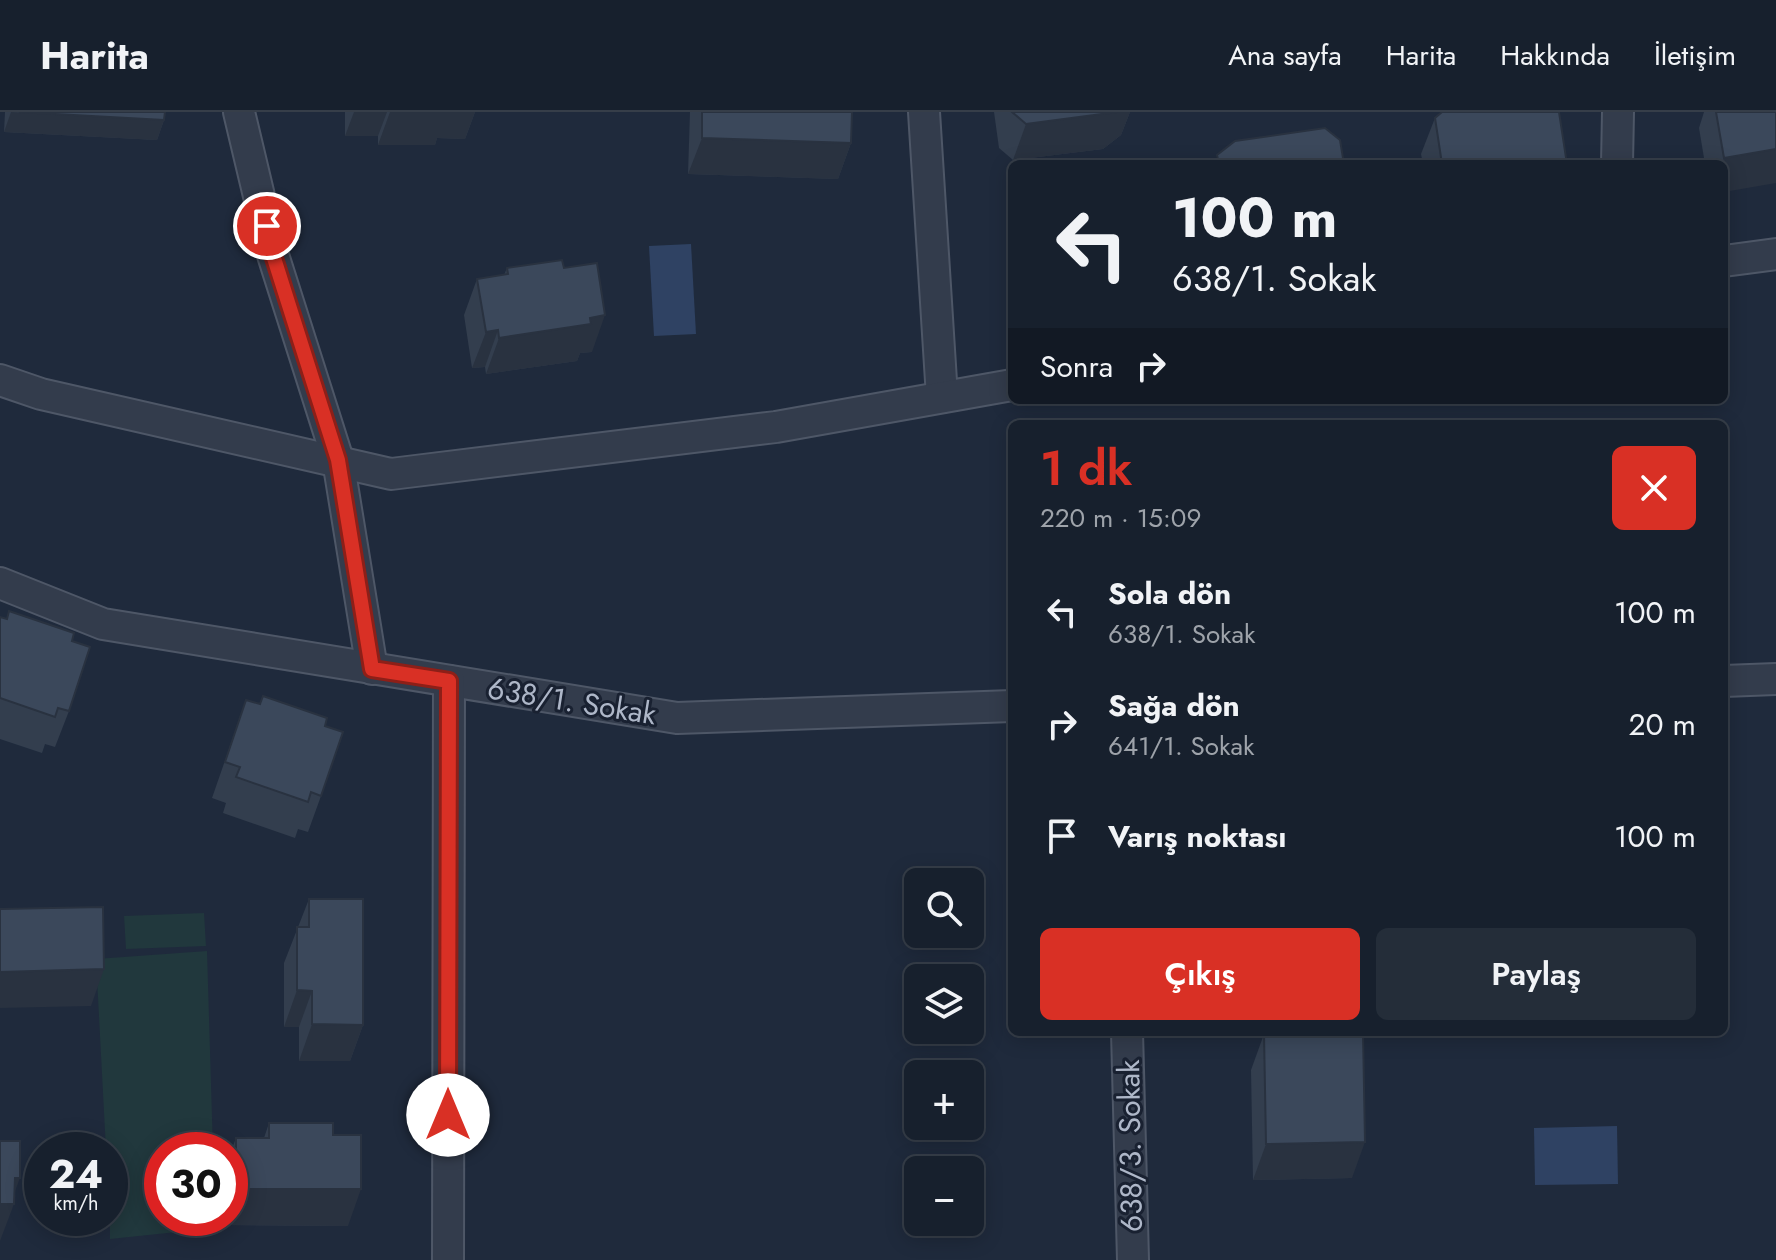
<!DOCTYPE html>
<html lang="tr">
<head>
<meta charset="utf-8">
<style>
  :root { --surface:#17202d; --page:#242d39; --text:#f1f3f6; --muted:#9ea3aa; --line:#363e49; --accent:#d93025 }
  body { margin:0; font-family:Jost,sans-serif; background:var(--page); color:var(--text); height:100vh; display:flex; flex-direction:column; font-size:30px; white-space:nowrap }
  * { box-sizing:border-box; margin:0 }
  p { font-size:26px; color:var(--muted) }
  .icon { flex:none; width:44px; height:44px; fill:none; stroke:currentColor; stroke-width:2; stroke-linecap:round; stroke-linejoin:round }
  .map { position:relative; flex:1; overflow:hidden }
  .details { position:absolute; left:1008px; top:308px; width:720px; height:616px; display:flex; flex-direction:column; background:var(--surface); border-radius:12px; box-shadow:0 4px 20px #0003,0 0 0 2px var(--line) }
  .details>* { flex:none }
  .guide { position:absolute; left:1008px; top:48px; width:720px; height:244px; border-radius:12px; box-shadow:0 4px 20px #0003,0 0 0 2px var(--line); background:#17202d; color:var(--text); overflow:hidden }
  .buttons { position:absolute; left:904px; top:756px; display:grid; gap:16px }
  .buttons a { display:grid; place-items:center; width:80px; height:80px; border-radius:12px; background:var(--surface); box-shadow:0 4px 20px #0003,0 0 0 2px var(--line); font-size:40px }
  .speed { position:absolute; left:24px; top:1020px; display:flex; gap:16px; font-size:40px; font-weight:700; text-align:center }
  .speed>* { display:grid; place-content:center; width:104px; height:104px; border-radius:50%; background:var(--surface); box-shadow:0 4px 20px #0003,0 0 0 2px var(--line); line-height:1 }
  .speed small { font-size:20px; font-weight:400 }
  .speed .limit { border:12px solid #d22; background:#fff; color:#111 }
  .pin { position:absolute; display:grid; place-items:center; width:68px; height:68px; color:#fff; margin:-34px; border:4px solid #fff; border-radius:50%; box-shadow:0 2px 8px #0007 }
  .me { position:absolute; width:88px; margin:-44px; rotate:0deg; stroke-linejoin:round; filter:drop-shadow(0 0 6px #0008) }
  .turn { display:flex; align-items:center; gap:28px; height:168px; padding:0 32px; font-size:36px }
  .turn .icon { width:104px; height:104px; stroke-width:2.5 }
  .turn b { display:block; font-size:56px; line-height:68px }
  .then { display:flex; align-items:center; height:76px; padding:0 32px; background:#0003; gap:16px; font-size:30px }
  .round { display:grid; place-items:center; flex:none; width:84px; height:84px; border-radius:12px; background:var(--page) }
  .summary { display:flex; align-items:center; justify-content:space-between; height:136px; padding:0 32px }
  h1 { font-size:48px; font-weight:600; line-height:60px; color:var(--accent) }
  .cta { display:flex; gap:16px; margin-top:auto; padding:16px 32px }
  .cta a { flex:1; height:92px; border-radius:12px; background:var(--accent); color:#fff; font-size:32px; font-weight:600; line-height:92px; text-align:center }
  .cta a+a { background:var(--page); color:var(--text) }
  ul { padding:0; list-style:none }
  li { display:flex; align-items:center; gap:24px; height:112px; padding:0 32px }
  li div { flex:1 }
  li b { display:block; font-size:30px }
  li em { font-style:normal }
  header { display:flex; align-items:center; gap:48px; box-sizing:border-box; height:112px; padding:0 40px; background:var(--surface); border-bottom:2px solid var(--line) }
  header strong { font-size:38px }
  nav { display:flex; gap:44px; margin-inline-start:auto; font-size:28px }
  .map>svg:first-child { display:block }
  .green { fill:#21383d }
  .water { fill:#2f4263 }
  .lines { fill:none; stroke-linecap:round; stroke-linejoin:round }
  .minor-casing { stroke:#4e5767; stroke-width:34 }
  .minor { stroke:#333c4c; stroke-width:30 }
  .wall { fill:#333e4e }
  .shaded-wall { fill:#293240 }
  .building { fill:#3b485b; stroke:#293240; stroke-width:2 }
  .route-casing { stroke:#8d1f18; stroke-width:20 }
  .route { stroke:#d93025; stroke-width:14 }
  .labels { text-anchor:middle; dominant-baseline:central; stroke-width:6; stroke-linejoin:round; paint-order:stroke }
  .street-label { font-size:30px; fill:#aeb7c8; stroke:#192131 }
</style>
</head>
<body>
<header>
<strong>Harita</strong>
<nav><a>Ana sayfa</a><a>Harita</a><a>Hakkında</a><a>İletişim</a></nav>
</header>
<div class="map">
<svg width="1776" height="1148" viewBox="0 0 1776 1148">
  <rect width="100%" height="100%" fill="#1f2a3c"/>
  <g class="green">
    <polygon points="204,801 206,834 126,837 124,804"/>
    <polygon points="207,839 213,1038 162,1038 162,1106 215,1106 215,1116 110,1127 110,1038 106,1038 96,847"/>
  </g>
  <g class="water">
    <polygon points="691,132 696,222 654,224 649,134"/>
    <polygon points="1617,1014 1618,1072 1535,1073 1534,1016"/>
  </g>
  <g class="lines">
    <g class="minor-casing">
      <g id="minor">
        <polyline points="239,0 273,143 338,348 372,557"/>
        <polyline points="924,0 942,285"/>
        <polyline points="1617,52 1618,0"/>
        <polyline points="1724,149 1776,142"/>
        <polyline points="0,268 41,282 391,362 776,315 1012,273"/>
        <polyline points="0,471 103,512 677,606 1012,594"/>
        <polyline points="1724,569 1776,567"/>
        <polyline points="1127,920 1133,1148"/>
        <polyline points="448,1148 449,569"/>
      </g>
    </g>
    <use href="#minor" class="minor"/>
  </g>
  <g class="wall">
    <polygon points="5,0 165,0 164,8 157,28 4,20"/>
    <polygon points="345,0 475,0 465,27 437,26 435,33 378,33 378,24 345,24"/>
    <polygon points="690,0 852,0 851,31 838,67 688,62"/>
    <polygon points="994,0 1130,0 1121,23 1103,37 1013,48 999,36"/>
    <polygon points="1704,0 1776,0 1724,52 1705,52 1699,16"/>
    <polygon points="1435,6 1567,52 1423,52 1421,42"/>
    <polygon points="507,156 564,156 592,240 580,241 577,249 486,262 485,255 472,256 464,203 477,167 504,163"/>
    <polygon points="0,505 72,529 69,599 55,635 45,632 42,641 0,627"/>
    <polygon points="246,588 325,614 321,684 308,720 298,717 295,726 223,701 226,691 212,686"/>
    <polygon points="309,787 363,913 350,949 299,949 299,915 284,915 284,851"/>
    <polygon points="1264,922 1352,1066 1253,1068 1251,958"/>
    <polygon points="269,1011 333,1023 348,1114 222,1113 222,1106 230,1106 230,1042 236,1026 264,1026"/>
  </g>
  <g class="shaded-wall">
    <polygon points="11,0 164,8 157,28 4,20"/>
    <polygon points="354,0 387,0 378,24 345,24"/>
    <polygon points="390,0 475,0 465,27 437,26 435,33 378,33"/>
    <polygon points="1117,0 1130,0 1121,23 1103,37 1013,48 1026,12"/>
    <polygon points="702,26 851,31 838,67 688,62"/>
    <polygon points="1776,37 1776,71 1724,80 1724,52 1722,52 1724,46"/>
    <polygon points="605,203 592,240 580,241 577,249 486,262 499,226"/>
    <polygon points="498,218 485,255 472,256 486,220"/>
    <polygon points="104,857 91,894 0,896 0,860"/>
    <polygon points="297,878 312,879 299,915 284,915"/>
    <polygon points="312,912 363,913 350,949 299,949"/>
    <polygon points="1365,1030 1352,1066 1253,1068 1266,1032"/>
    <polygon points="15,1066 20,1066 10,1092 14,1092 0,1129 0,1092"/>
    <polygon points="236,1077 361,1077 348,1114 222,1113 225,1106 230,1106 230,1093"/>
  </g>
  <g class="building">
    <polygon points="19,0 165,0 164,8"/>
    <polygon points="702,0 852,0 851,31 702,26"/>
    <polygon points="1012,0 1117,0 1026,12"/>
    <polygon points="1442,0 1559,0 1567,52 1442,52 1435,6"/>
    <polygon points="1716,0 1776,0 1776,37 1724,46"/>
    <polygon points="1325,16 1340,28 1344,52 1219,52 1217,43 1235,29"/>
    <polygon points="562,148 564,156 597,151 605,203 590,206 591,212 499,226 498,218 486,220 477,167 508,162 507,156"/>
    <polygon points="9,499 74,521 72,529 90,535 69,599 58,596 55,605 0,586 0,505 7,507"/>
    <polygon points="263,584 327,606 325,614 343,620 321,684 311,680 308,690 236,665 240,655 225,650 246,588 260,592"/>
    <polygon points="309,787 363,787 363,913 312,912 312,879 297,878 297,815 309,815"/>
    <polygon points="103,795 104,857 0,860 0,797"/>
    <polygon points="1363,920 1365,1030 1266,1032 1264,922"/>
    <polygon points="269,1011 333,1011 333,1023 361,1023 361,1077 236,1077 236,1026 269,1026"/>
    <polygon points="0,1029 20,1029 20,1066 15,1066 14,1092 0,1092"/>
  </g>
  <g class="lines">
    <g class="route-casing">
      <polyline id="route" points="267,114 273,143 338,348 372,557 449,569 448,1003"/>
    </g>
    <use href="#route" class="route"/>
  </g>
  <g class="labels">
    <g class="street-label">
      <text transform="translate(572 589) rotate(9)">638/1. Sokak</text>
      <text transform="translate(1130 1034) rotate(-91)">638/3. Sokak</text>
    </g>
  </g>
</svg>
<div class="buttons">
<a><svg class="icon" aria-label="search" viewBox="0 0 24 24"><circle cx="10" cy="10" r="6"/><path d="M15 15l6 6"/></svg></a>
<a><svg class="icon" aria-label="layers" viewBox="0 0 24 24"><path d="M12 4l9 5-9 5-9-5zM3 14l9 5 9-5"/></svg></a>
<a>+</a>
<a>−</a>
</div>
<div class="speed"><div>24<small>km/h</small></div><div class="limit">30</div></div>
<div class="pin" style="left:267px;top:114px;background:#d93025"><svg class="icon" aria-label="arrive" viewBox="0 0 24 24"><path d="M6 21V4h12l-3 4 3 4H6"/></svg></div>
<svg class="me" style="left:448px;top:1003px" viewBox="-20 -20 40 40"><circle r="19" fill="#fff"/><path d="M0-13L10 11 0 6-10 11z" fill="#d93025"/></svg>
<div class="guide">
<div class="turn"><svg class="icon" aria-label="left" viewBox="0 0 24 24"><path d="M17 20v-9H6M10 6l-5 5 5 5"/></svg><div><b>100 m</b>638/1. Sokak</div></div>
<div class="then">Sonra<svg class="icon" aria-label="right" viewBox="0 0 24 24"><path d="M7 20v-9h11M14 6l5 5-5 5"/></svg></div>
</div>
<section class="details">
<div class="summary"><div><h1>1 dk</h1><p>220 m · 15:09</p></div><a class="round" style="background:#d93025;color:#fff"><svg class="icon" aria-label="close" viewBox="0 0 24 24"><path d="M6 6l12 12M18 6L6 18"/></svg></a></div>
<ul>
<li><svg class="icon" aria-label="left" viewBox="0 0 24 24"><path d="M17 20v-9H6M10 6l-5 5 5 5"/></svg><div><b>Sola dön</b><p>638/1. Sokak</p></div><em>100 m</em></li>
<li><svg class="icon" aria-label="right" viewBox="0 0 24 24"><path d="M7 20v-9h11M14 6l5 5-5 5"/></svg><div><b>Sağa dön</b><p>641/1. Sokak</p></div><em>20 m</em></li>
<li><svg class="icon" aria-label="arrive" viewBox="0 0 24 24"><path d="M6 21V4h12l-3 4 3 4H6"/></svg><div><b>Varış noktası</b></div><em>100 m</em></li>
</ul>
<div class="cta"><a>Çıkış</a><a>Paylaş</a></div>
</section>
</div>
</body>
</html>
